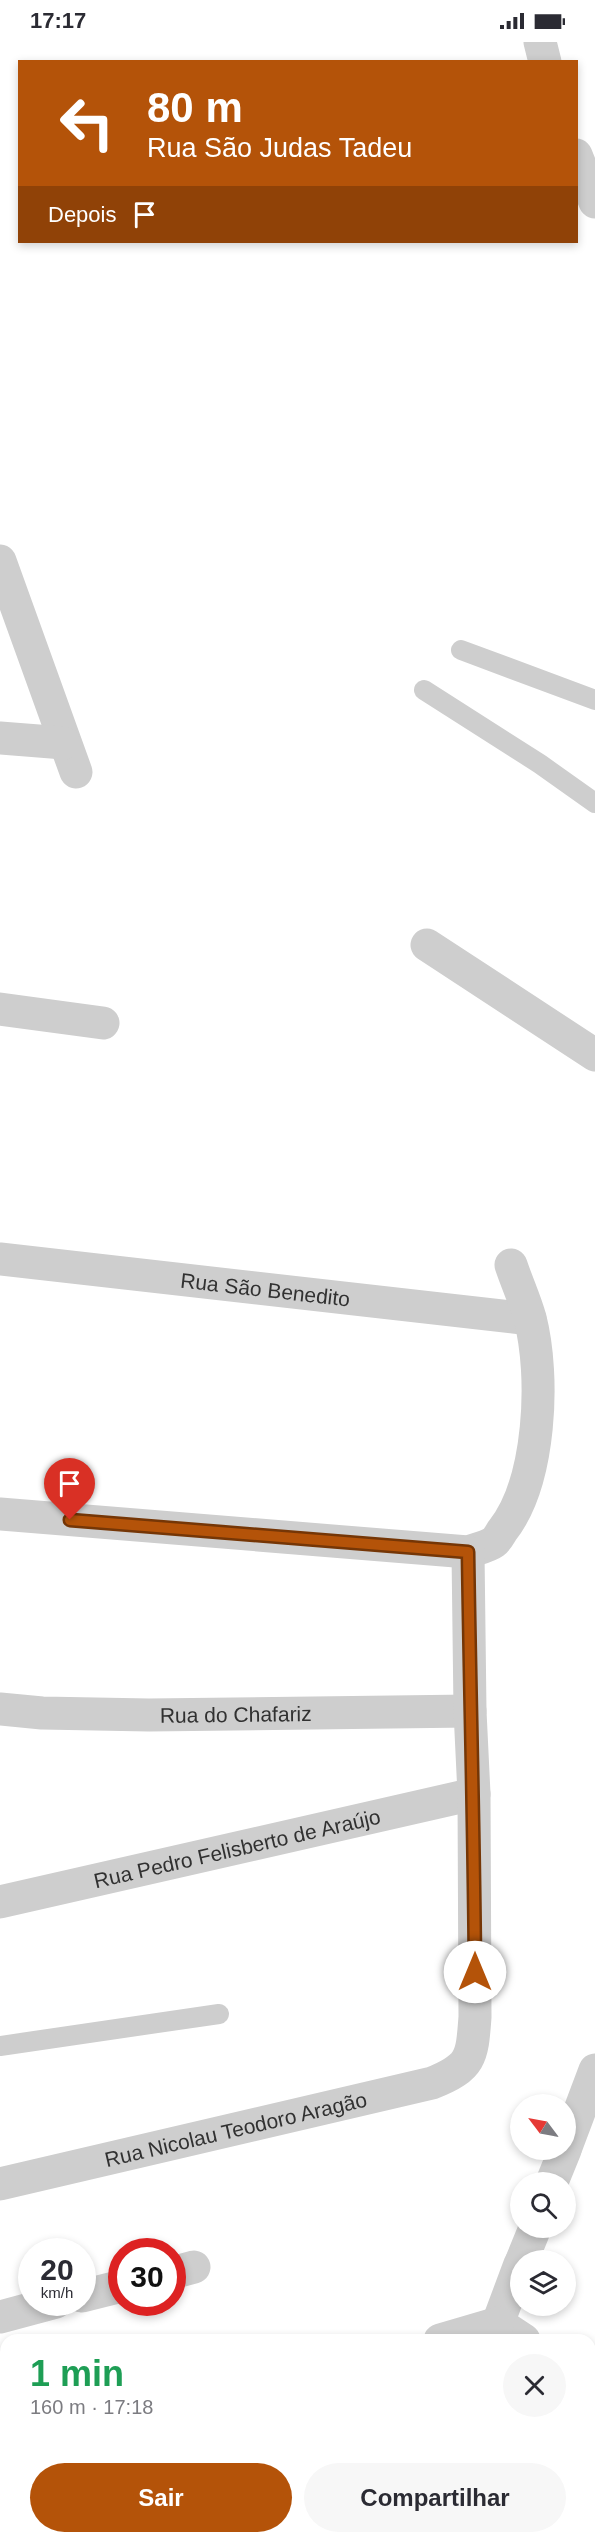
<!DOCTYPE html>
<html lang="pt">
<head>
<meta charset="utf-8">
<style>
  :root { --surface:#fff; --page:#f7f7f7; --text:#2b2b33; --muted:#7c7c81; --accent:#b45309 }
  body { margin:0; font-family:Arial,sans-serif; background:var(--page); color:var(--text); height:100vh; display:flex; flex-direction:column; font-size:22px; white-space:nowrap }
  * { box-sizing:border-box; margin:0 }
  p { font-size:20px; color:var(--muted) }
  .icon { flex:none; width:33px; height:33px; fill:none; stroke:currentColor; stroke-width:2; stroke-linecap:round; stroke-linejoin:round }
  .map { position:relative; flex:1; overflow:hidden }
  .panel { position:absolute; left:0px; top:2292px; width:596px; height:210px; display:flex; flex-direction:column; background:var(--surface); border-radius:18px 18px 0 0; box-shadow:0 3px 9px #0003 }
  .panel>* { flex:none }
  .top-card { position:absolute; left:18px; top:18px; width:560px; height:183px; border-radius:0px; box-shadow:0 3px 9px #0003; background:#b45309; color:#fff; overflow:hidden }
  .needle { width:39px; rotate:302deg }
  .buttons { position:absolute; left:510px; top:2052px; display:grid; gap:12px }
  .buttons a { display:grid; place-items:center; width:66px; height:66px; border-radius:50%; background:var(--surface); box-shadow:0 3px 9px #0003; font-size:30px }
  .speed { position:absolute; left:18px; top:2196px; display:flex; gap:12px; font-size:30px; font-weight:700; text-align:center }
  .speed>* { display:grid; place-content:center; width:78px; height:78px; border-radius:50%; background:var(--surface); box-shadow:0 3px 9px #0003; line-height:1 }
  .speed small { font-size:15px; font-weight:400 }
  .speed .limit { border:9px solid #d22; background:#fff; color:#111 }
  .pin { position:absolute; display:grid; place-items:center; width:51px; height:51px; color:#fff; margin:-62px -26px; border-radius:50% 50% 50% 0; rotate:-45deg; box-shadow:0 0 6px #0007 }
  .pin .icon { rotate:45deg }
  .me { position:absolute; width:66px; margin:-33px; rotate:0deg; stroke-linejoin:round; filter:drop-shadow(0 0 4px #0008) }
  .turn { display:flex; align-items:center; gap:21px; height:126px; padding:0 30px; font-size:27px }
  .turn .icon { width:78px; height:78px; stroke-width:2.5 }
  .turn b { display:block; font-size:42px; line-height:51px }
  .then { display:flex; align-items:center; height:57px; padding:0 30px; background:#0003; gap:12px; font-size:22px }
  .round { display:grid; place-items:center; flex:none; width:63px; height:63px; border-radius:32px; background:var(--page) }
  .head { display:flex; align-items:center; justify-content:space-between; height:102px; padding:0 30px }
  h1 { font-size:36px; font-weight:800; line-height:45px; color:#1e9e55 }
  .button { display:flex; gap:12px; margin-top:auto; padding:12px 30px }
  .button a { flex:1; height:69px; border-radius:36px; background:var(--accent); color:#fff; font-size:24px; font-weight:800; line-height:69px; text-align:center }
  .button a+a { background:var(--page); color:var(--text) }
  .status { display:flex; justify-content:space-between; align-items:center; height:42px; padding:0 30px; background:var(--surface); direction:ltr }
  .status svg { height:16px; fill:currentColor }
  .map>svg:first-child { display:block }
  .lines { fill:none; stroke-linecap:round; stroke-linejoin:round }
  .lane { stroke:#cecece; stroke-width:20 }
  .street { stroke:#cecece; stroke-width:33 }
  .route-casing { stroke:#753606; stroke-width:15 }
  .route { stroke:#b45309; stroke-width:10 }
  .labels { text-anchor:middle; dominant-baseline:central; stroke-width:6; stroke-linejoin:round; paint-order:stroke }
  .street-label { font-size:21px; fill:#313131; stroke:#fff }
</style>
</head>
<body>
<div class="status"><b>17:17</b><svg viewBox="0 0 49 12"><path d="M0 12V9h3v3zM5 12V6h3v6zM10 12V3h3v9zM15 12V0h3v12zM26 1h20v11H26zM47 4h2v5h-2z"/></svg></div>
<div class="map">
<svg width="595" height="2502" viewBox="0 0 595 2502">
  <rect width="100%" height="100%" fill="#fff"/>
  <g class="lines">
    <g class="lane">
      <polyline points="461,608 595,658"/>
      <polyline points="424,648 540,722 595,761"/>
      <polyline points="0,2004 219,1972"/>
    </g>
    <g class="street">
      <polyline points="540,0 545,20"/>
      <polyline points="576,113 595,160"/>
      <polyline points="0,519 76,730"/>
      <polyline points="0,696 64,701"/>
      <polyline points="427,903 595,1013"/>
      <polyline points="0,967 103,981"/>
      <path id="s1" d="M0,1217L530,1277"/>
      <path d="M0,1472L468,1510C476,1507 487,1505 494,1500C497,1498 500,1492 502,1489C541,1440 545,1334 530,1276C525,1258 517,1241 511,1223"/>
      <path id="s2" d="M0,1667L42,1671L149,1673L470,1669"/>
      <path id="s3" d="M0,1860L474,1752"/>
      <polyline points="566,2105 595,2028"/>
      <polyline points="552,2140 565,2108"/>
      <path id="s4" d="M0,2142L432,2041C472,2025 472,2015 475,1975L474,1752L470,1669L468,1510"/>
      <polyline points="522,2218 535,2186"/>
      <polyline points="172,2231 194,2225"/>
      <polyline points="82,2254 122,2244"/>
      <polyline points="0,2275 56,2260"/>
      <polyline points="498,2281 520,2222"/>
      <polyline points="498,2281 524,2298"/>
      <polyline points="440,2298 498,2281"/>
      <polyline points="590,2340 595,2344"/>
      <polyline points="0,2416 6,2414"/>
      <polyline points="590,2494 595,2497"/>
      <polyline points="231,2502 251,2496"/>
    </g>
  </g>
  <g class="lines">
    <g class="route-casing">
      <path id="route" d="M70,1478L468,1510C470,1650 474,1790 475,1930"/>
    </g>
    <use href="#route" class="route"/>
  </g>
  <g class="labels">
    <g class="street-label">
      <text stroke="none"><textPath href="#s1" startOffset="267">Rua São Benedito</textPath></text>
      <text stroke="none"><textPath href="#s2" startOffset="236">Rua do Chafariz</textPath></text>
      <text stroke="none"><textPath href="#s3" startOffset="243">Rua Pedro Felisberto de Araújo</textPath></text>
      <text stroke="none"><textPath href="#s4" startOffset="242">Rua Nicolau Teodoro Aragão</textPath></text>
    </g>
  </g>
</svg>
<div class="buttons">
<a><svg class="needle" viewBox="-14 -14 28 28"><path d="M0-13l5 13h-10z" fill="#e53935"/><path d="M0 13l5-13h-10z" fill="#7c7c81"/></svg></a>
<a><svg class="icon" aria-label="search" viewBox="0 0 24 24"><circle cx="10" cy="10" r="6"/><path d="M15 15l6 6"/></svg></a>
<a><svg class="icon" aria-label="layers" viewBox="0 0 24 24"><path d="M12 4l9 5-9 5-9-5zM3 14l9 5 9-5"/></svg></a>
</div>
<div class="speed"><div>20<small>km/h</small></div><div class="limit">30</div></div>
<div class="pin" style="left:70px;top:1478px;background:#d93025"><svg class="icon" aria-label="arrive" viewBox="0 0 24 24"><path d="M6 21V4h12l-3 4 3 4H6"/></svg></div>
<svg class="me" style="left:475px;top:1930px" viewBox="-20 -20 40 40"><circle r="19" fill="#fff"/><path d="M0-13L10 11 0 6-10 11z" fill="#b45309"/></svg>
<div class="top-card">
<div class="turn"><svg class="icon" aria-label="left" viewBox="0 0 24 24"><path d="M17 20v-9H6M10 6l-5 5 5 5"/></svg><div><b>80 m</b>Rua São Judas Tadeu</div></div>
<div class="then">Depois<svg class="icon" aria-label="arrive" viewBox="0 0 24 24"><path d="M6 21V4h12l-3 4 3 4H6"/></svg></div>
</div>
<section class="panel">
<div class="head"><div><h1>1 min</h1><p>160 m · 17:18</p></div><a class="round"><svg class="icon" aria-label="close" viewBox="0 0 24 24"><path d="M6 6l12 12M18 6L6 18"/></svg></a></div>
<div class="button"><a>Sair</a><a>Compartilhar</a></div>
</section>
</div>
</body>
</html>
